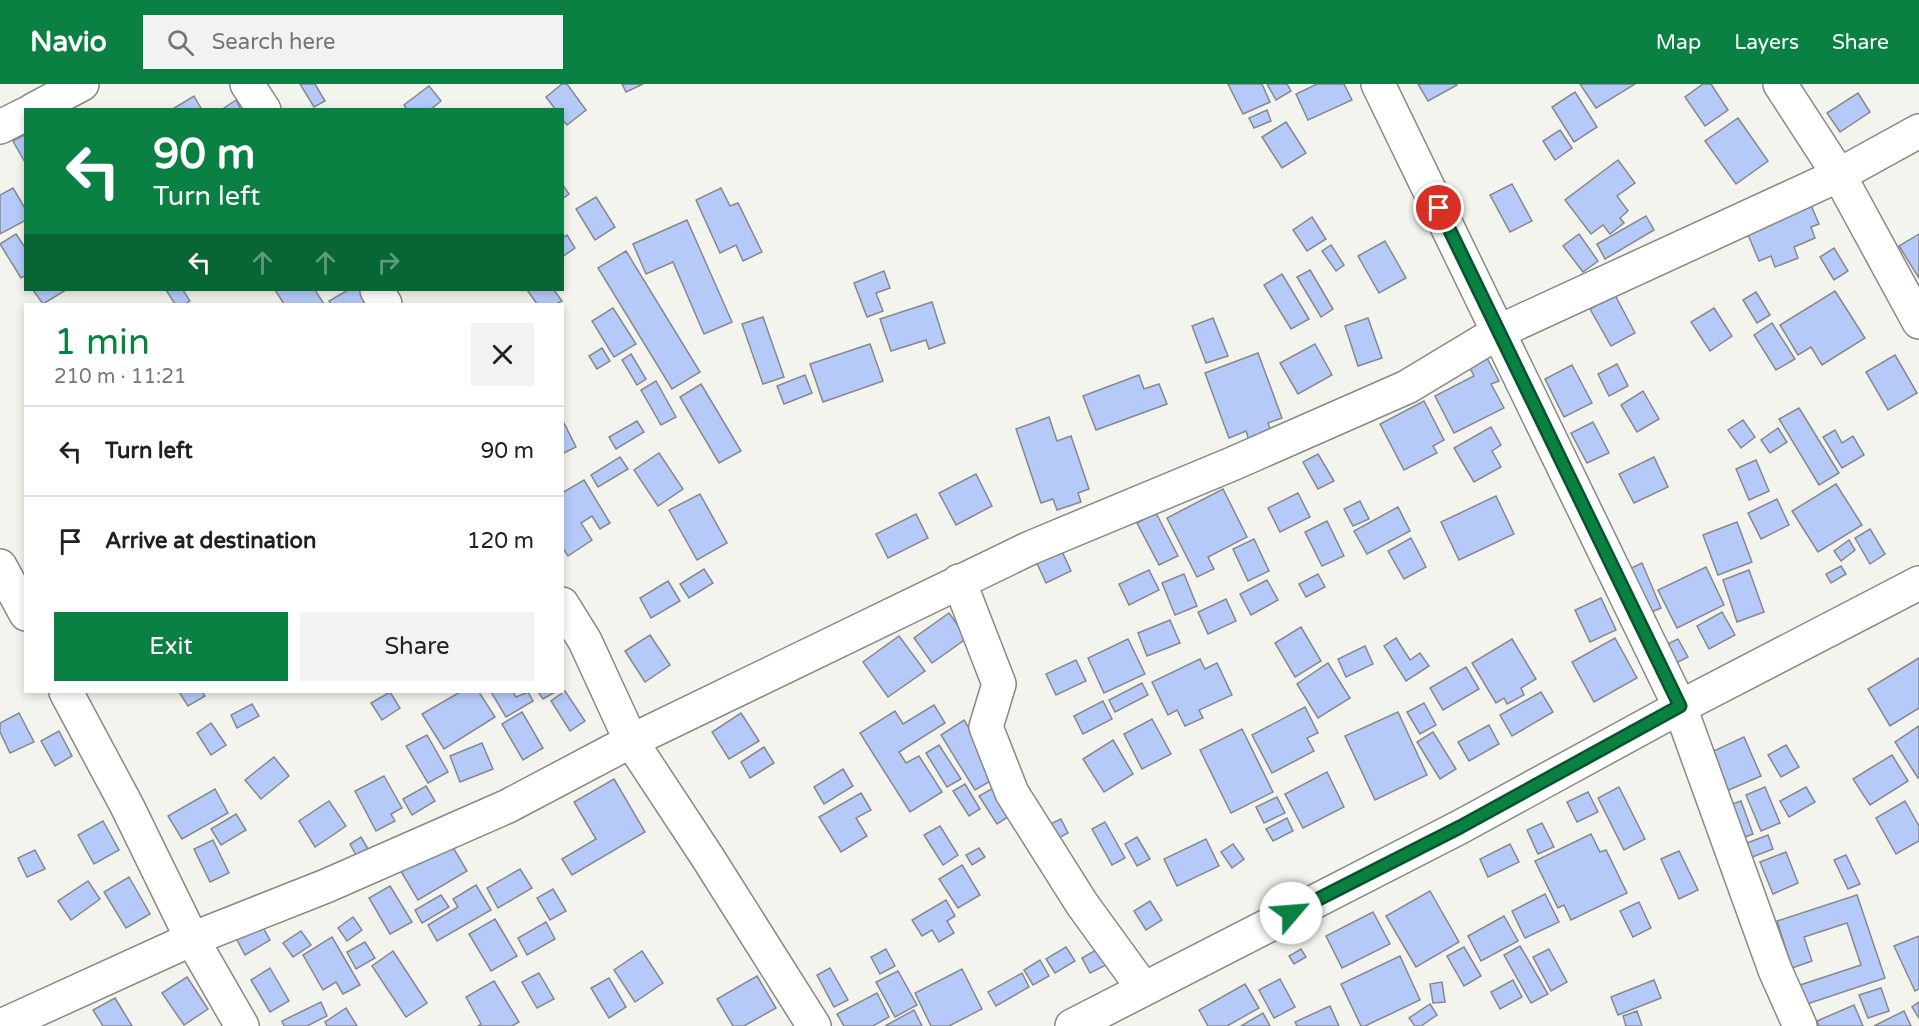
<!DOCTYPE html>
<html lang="en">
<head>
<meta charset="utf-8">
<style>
  :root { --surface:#fff; --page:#f2f2f2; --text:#202124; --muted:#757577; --line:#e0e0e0; --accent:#0b8043 }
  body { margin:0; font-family:"Varela Round",sans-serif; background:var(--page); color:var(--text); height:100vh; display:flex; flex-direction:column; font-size:22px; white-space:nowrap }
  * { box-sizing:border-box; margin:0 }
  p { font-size:20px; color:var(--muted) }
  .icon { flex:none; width:33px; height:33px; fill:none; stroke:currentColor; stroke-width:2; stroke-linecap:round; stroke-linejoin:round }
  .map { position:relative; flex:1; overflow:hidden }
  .drawer { position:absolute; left:24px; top:219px; width:540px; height:390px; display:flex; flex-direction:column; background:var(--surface); border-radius:0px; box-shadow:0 3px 9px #0003 }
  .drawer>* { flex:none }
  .top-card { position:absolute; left:24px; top:24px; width:540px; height:183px; border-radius:0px; box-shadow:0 3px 9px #0003; background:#0b8043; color:#fff; overflow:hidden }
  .pin { position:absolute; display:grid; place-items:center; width:51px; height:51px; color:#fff; margin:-26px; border:3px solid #fff; border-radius:50%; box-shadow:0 2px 6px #0007 }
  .me { position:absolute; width:66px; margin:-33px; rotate:63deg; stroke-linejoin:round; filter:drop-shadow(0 0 4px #0008) }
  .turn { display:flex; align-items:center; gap:21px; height:126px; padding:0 30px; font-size:27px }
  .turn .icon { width:78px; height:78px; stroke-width:2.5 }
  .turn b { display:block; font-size:42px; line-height:51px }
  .lanes { display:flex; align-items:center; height:57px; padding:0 30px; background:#0003; justify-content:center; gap:30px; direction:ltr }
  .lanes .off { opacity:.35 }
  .round { display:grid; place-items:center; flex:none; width:63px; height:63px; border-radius:0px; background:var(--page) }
  .head { display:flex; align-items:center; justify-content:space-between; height:102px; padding:0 30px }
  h1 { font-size:36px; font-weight:600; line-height:45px; color:var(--accent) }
  .primary-button { display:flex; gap:12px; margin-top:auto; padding:12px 30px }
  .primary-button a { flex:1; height:69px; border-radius:0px; background:var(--accent); color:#fff; font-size:24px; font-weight:600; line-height:69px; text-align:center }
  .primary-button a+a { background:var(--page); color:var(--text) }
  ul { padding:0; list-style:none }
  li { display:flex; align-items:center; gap:18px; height:90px; padding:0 30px; border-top:2px solid var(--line) }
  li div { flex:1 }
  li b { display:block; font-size:22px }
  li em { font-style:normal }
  header { display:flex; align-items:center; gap:36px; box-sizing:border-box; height:84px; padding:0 30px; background:var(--accent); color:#fff }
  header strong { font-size:28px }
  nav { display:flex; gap:33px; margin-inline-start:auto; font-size:21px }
  .search { width:420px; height:54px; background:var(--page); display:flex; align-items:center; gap:15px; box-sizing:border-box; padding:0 21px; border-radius:0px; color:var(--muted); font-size:22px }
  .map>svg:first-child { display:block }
  .building { fill:#b5caf9; stroke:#86888e; stroke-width:1.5 }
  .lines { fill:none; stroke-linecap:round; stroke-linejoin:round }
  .minor-casing { stroke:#888983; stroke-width:36 }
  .major-casing { stroke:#888983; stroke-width:36 }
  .minor { stroke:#fff; stroke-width:33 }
  .major { stroke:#fff; stroke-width:33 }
  .route-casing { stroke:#07532c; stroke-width:15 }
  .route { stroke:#0b8043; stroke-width:10 }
</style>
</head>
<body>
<header>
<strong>Navio</strong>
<div class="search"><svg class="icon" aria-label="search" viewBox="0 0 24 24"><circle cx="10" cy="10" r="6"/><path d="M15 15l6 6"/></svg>Search here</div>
<nav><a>Map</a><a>Layers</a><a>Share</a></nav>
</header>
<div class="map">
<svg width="1919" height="942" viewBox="0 0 1919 942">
  <rect width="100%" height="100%" fill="#f3f4ed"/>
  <g class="building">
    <polygon points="300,0 315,0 325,17 314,23"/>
    <polygon points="562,0 567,0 586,26 567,41 562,35 562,26 556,26 546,13"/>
    <polygon points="622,0 643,0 626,8"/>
    <polygon points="1228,0 1262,0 1270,18 1243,30"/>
    <polygon points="1267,0 1287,0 1291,7 1276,16"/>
    <polygon points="1317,0 1344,0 1352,16 1308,36 1296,10"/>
    <polygon points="1418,0 1456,0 1457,1 1428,17"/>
    <polygon points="1580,0 1635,0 1596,24"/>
    <polygon points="1703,0 1711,0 1728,26 1705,42 1685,13"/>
    <polygon points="429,2 441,17 430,26 407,26 404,21"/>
    <polygon points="1575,8 1597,43 1574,58 1552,23"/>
    <polygon points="1858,9 1870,28 1840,48 1827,29"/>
    <polygon points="194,12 202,26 171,26"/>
    <polygon points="236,16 241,26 221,26"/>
    <polygon points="1267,26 1271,37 1254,44 1249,34"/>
    <polygon points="1738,34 1768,77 1736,100 1705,57"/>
    <polygon points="1286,38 1306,69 1282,84 1262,53"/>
    <polygon points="1560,46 1572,64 1555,76 1543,57"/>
    <polygon points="26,50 26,80 13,57"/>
    <polygon points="1618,76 1635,99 1617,112 1628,127 1620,134 1624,139 1610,150 1603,141 1591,150 1565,116"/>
    <polygon points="562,100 569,110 562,115"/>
    <polygon points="1512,100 1532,137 1510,148 1490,111"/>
    <polygon points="13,104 26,126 26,136 0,150 0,111"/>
    <polygon points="721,104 730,122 738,119 762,168 743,177 736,161 720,169 696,116"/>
    <polygon points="596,113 615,143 595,156 576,125"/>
    <polygon points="1810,119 1819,140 1811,143 1815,154 1794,163 1798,174 1775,183 1771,172 1759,177 1746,146"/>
    <polygon points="1646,132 1654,146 1605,175 1597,160"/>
    <polygon points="1312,133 1326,155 1307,167 1293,146"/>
    <polygon points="687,136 732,238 704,250 673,178 646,190 633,160"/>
    <polygon points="16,150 26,165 26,191 21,194 0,160"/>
    <polygon points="1579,150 1598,177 1583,188 1563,162"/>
    <polygon points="1919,150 1919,194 1899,162"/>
    <polygon points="567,151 575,164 562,173 562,154"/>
    <polygon points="1385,157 1406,194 1379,209 1358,172"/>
    <polygon points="1331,161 1344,181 1336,187 1322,167"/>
    <polygon points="1834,164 1848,187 1834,196 1820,173"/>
    <polygon points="626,167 700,288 672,305 598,184"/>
    <polygon points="1310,186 1333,225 1321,233 1297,193"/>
    <polygon points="884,187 890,204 876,209 883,227 867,233 854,199"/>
    <polygon points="1282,190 1309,235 1291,245 1264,201"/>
    <polygon points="33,206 66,206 43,220"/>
    <polygon points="166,206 183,206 190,217 185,220 175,220"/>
    <polygon points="275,206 315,206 324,220 284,220"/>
    <polygon points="348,206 361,206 366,220 331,220 329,217"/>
    <polygon points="527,206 554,206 562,217 556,220 537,220"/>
    <polygon points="1835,207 1865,254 1822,281 1811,263 1798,271 1780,241"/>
    <polygon points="1756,208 1770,231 1757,239 1743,216"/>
    <polygon points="1615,211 1635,249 1611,262 1590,225"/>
    <polygon points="932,218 945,259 929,265 926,256 891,267 880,235"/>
    <polygon points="613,224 636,260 614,273 592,237"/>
    <polygon points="1714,224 1732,252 1710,267 1691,238"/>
    <polygon points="763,233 784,293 763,300 742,240"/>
    <polygon points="1213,234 1228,272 1206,279 1192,242"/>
    <polygon points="1368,234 1382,274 1358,282 1345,242"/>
    <polygon points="1772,239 1795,275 1776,286 1754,251"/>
    <polygon points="870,260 883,297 823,318 810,280"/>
    <polygon points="1315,260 1332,291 1298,310 1280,279"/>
    <polygon points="602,264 610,277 597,285 589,272"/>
    <polygon points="1258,269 1282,334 1268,339 1271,348 1249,357 1246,347 1229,354 1205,289"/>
    <polygon points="631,270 646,295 637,301 622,276"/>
    <polygon points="1895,271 1917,309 1888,326 1866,288"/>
    <polygon points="1487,274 1499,297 1491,300 1504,324 1454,349 1435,312 1474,292 1469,282"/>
    <polygon points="1617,280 1628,302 1609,312 1598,290"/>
    <polygon points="1572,281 1592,319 1564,333 1545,295"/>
    <polygon points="805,291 812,309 784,320 777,302"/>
    <polygon points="1139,291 1144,305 1159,300 1167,320 1096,346 1083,312"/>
    <polygon points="656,297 676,333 661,341 641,306"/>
    <polygon points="701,300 741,367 719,379 680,313"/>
    <polygon points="1643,307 1659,335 1637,348 1621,321"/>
    <polygon points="1424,317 1444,356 1433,362 1437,369 1404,386 1380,340"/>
    <polygon points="1799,324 1839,389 1819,401 1779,335"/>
    <polygon points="1049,333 1057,357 1071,352 1089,405 1078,409 1081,418 1057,426 1053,415 1041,419 1016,345"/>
    <polygon points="562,335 576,363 562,370"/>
    <polygon points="1743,336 1755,353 1741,364 1728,346"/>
    <polygon points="637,337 644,348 616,365 609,353"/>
    <polygon points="1593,338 1609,369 1587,379 1571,349"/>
    <polygon points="1491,343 1501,361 1492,367 1501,383 1474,398 1454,364"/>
    <polygon points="1778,344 1787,358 1770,369 1761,356"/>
    <polygon points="1835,346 1842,359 1853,352 1864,371 1842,384 1823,353"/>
    <polygon points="659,369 683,405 658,422 634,386"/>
    <polygon points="1318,370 1334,397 1318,405 1303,378"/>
    <polygon points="620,373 628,385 598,403 591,391"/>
    <polygon points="1654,373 1668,403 1634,419 1619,390"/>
    <polygon points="1756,376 1769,407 1749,416 1736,385"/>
    <polygon points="976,390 992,422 956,441 939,409"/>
    <polygon points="584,396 610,439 600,445 592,432 581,439 592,456 568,472 562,463 562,409"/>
    <polygon points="1836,400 1862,441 1818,468 1792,427"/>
    <polygon points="1223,405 1247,453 1208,473 1214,485 1197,493 1167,434"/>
    <polygon points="1298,409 1310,433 1280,448 1268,424"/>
    <polygon points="700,410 727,459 697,476 669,426"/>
    <polygon points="1496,412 1514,450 1459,476 1441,438"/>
    <polygon points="1777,415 1789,441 1761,455 1748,429"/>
    <polygon points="1360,417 1369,435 1353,442 1344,425"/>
    <polygon points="1398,423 1410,447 1367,470 1354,447"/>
    <polygon points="1156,429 1178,472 1159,481 1137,439"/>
    <polygon points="916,430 928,454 888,474 876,450"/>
    <polygon points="1327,437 1344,472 1322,482 1305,448"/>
    <polygon points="1737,438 1752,478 1718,491 1703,451"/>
    <polygon points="1870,445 1885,470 1870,480 1855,454"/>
    <polygon points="1411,454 1426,483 1404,495 1388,467"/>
    <polygon points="1254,455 1269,487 1248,497 1233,465"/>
    <polygon points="1849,456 1855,466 1841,477 1834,467"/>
    <polygon points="1060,463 1071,487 1046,499 1035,475"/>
    <polygon points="1642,479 1661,524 1642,532 1623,488"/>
    <polygon points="1841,482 1846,490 1831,499 1826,490"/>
    <polygon points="1706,483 1724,521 1677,544 1658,506"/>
    <polygon points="704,485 713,499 689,514 680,500"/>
    <polygon points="1149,486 1159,506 1129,521 1119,500"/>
    <polygon points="1749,486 1764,528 1737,538 1723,496"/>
    <polygon points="1184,490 1197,522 1175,531 1162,499"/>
    <polygon points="1318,490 1325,503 1306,513 1299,500"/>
    <polygon points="1267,496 1278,516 1251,531 1240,510"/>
    <polygon points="668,497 680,517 651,534 640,514"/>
    <polygon points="1601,514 1616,546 1590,558 1575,526"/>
    <polygon points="1226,515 1236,537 1208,550 1198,528"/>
    <polygon points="1722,528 1735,551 1709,565 1697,542"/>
    <polygon points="949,529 967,554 932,579 914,554"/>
    <polygon points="1170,536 1180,559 1147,572 1138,549"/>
    <polygon points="1301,543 1321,577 1295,593 1275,559"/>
    <polygon points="650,551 670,581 645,598 625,567"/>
    <polygon points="899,552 925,587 888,613 863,578"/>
    <polygon points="1396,554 1410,576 1420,569 1429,582 1406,597 1384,562"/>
    <polygon points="1615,554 1637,594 1594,618 1572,578"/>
    <polygon points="1128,555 1145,590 1104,609 1088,574"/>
    <polygon points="1512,555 1536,595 1521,604 1524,611 1507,620 1504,614 1496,619 1472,579"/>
    <polygon points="1678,555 1688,573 1668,583 1659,564"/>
    <polygon points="1365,562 1373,580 1346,593 1338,575"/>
    <polygon points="1919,574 1919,624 1890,642 1868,605"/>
    <polygon points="1200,575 1205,585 1217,579 1232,611 1199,626 1203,634 1185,642 1177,626 1168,631 1152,598"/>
    <polygon points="1076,576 1086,597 1056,611 1046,590"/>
    <polygon points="1328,579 1350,614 1318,634 1297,600"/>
    <polygon points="1466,583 1479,605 1443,626 1430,604"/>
    <polygon points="1142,599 1148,611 1115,628 1109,616"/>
    <polygon points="565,607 585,637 570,647 551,617"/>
    <polygon points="179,608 202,608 205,612 188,622"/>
    <polygon points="390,608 400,624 382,636 371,619"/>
    <polygon points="460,608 479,608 495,633 444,665 422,630"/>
    <polygon points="491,608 513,608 516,613 528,608 533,617 506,633"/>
    <polygon points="538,608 555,608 543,615"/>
    <polygon points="1541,608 1553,628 1512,652 1500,631"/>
    <polygon points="1103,617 1112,635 1083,650 1074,632"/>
    <polygon points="1424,619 1436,641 1420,650 1407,628"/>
    <polygon points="252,620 259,632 237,644 231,631"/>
    <polygon points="934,621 945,639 899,668 906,679 919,672 942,708 910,728 860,649 895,627 903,640"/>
    <polygon points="1305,623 1318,649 1307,654 1314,667 1272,689 1252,651"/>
    <polygon points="522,628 543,664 523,676 502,640"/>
    <polygon points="1398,628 1427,691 1375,716 1345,652"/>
    <polygon points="19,629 34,658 10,669 0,648 0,639"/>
    <polygon points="741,629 759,657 729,675 712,648"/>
    <polygon points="1152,635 1171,670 1142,685 1124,650"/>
    <polygon points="964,636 999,692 975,706 941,651"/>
    <polygon points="211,639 226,661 211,671 197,649"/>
    <polygon points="1489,641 1499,660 1469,677 1458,658"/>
    <polygon points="1919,642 1919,693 1918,694 1895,658"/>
    <polygon points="1242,645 1273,708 1231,729 1200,666"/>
    <polygon points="59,647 72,672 55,682 41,657"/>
    <polygon points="1433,648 1456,685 1440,695 1417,658"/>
    <polygon points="427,651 448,688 428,699 406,662"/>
    <polygon points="1744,653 1761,692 1724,708 1707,670"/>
    <polygon points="1113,656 1133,690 1104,708 1083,675"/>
    <polygon points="482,659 493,685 460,698 450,672"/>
    <polygon points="939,661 961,695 947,703 926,669"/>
    <polygon points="1786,661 1799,683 1781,693 1768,671"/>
    <polygon points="764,663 774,679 750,694 741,678"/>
    <polygon points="1892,671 1908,697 1870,721 1853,695"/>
    <polygon points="274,673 289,692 261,715 245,696"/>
    <polygon points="843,685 853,702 824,720 814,703"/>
    <polygon points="1327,688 1344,723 1303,744 1285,710"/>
    <polygon points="384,692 402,724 391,730 395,737 376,747 355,707"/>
    <polygon points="614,695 645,748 572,791 562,775 596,755 574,718"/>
    <polygon points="965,700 980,725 969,732 953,707"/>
    <polygon points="426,702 435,717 412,731 403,715"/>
    <polygon points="997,702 1014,729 997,740 979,712"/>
    <polygon points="1619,703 1645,755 1624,766 1598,714"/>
    <polygon points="1765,703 1780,739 1761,747 1746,711"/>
    <polygon points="1806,703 1815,718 1789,733 1780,717"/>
    <polygon points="215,705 228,729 182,755 168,732"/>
    <polygon points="1588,708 1598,728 1577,738 1567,718"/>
    <polygon points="861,709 871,726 856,734 867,752 841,768 819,733"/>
    <polygon points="1277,713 1285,729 1264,739 1256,723"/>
    <polygon points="329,717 346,742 315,763 299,737"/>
    <polygon points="1741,717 1753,750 1740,755 1727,722"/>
    <polygon points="1905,717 1919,742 1919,757 1896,770 1876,734"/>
    <polygon points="236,730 246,746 221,761 211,745"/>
    <polygon points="1287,734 1293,747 1273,757 1266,745"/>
    <polygon points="1061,735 1068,749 1053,757 1046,742"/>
    <polygon points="103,737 119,766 94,780 78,751"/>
    <polygon points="1105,738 1125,774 1112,781 1092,745"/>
    <polygon points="1542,739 1554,763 1538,770 1527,746"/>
    <polygon points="940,742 958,771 943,781 924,751"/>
    <polygon points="1591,750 1600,768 1606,766 1627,809 1571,836 1564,821 1558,824 1535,777"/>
    <polygon points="1768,751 1773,765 1747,775 1742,761"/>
    <polygon points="361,753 375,777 363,784 350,760"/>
    <polygon points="1137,753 1150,775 1137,782 1125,760"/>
    <polygon points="448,755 467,787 418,816 399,784"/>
    <polygon points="1206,755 1219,782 1177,802 1164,775"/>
    <polygon points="213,756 229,789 210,798 194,765"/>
    <polygon points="1233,760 1244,775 1232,784 1221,768"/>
    <polygon points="1510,760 1519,778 1488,793 1480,775"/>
    <polygon points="979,764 985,773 972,781 966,771"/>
    <polygon points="35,766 45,785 27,793 18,774"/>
    <polygon points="1679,767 1698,806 1679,815 1661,775"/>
    <polygon points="1786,768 1798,799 1773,810 1760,778"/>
    <polygon points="1846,771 1860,800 1848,805 1834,776"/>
    <polygon points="962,781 980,811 958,824 939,795"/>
    <polygon points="520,785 532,804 498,824 487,804"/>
    <polygon points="129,793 150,830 126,844 104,808"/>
    <polygon points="88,797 100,815 71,836 58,817"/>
    <polygon points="476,801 491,826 437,857 428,841 458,823 453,815"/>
    <polygon points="390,802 412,838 390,850 369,814"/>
    <polygon points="553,805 566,827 550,836 537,814"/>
    <polygon points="1430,807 1459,858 1416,883 1386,832"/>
    <polygon points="1545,810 1559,838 1525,854 1512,827"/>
    <polygon points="441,811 449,823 422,839 415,826"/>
    <polygon points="1857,811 1885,894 1807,920 1800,901 1861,881 1847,839 1804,853 1812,877 1792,884 1777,837"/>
    <polygon points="946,816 955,832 947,837 954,849 939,858 932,846 922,852 912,836"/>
    <polygon points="1150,817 1162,836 1146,846 1134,827"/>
    <polygon points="1639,818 1651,844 1633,853 1620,827"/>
    <polygon points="1373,828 1390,860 1342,884 1326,852"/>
    <polygon points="1504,832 1518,857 1481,877 1468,852"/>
    <polygon points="353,833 362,846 347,857 338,844"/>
    <polygon points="495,835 517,872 491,887 469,850"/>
    <polygon points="546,838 555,855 527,871 518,854"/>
    <polygon points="261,840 270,856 245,871 236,854"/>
    <polygon points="301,847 311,861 293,873 283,859"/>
    <polygon points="1919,852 1919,905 1915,907 1894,862"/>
    <polygon points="332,853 360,901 343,910 336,898 323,906 303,871"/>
    <polygon points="365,858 375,874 356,885 347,868"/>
    <polygon points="1103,862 1112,878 1090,889 1082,874"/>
    <polygon points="1520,862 1548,910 1531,919 1504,871"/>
    <polygon points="1066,863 1075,877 1055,889 1046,875"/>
    <polygon points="1464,863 1481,892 1464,902 1447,872"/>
    <polygon points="886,865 895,882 880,890 871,873"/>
    <polygon points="1301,865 1306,873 1294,880 1289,872"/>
    <polygon points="1549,865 1567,898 1551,907 1533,873"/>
    <polygon points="393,867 427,919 406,933 372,882"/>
    <polygon points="642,867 663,899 635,918 614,886"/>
    <polygon points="1400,872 1420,916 1365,942 1361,942 1341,900"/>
    <polygon points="1040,876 1049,892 1033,901 1024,886"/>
    <polygon points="270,884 289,917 270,928 251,896"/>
    <polygon points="830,884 848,916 834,923 817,891"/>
    <polygon points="962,885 982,925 949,942 931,942 915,909"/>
    <polygon points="898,887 917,921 895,933 876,898"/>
    <polygon points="539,889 554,915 537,924 522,898"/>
    <polygon points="1022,889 1029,903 996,922 988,908"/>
    <polygon points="757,892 776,924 744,942 733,942 717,915"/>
    <polygon points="187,893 208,925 184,941 162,909"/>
    <polygon points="609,894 626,923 609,934 591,904"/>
    <polygon points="1280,895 1295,923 1274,934 1259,906"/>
    <polygon points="1513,896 1522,913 1500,925 1491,908"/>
    <polygon points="1654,896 1661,914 1618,931 1611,913"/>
    <polygon points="494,897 519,938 512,942 478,942 481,940 466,913"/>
    <polygon points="1442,898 1445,918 1433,919 1430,900"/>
    <polygon points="1245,900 1259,924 1227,942 1208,942 1199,926"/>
    <polygon points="1881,904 1889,927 1868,934 1859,911"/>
    <polygon points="877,909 889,933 873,942 844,942 837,930"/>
    <polygon points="115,914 132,942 103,942 93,926"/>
    <polygon points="321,918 327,932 307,942 284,942 282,937"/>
    <polygon points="1919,918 1919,934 1912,923"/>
    <polygon points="1430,920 1437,931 1421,942 1415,942 1409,934"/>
    <polygon points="1854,921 1863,942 1819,942 1817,937"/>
    <polygon points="1330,922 1339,942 1297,942 1295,938"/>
    <polygon points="346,924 357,942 327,942 325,938"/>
    <polygon points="914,926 922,942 885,942"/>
    <polygon points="1637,927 1642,942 1626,942 1623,932"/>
    <polygon points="1904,927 1911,942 1874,942"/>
    <polygon points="1263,929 1270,942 1241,942"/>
  </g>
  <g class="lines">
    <g class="minor-casing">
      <g id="minor">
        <polyline points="247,0 264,26"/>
        <polyline points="1378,0 1680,623 1775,886 1800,942"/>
        <polyline points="1780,0 1839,91 1919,238"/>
        <polyline points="33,26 82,0"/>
        <polyline points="0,43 26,30"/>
        <polyline points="377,206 385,220"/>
        <polyline points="0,482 26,530"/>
        <polyline points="959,497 999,600 986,643 1012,709 1082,820 1143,904"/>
        <polyline points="562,520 585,557 631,657 708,774 814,942"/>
        <polyline points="66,608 127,722 192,855 242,942"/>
        <polyline points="1,942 192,855 326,802 508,722 631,657 1030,464 1232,380 1407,303 1500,247 1839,91 1919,47"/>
      </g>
    </g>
    <g class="major-casing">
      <polyline id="major" points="1072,942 1460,743 1680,623 1919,499"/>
    </g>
    <use href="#minor" class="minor"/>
    <use href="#major" class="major"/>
  </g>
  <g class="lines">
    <g class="route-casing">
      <polyline id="route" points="1291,829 1460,743 1680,622 1439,124"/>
    </g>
    <use href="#route" class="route"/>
  </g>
</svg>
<div class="pin" style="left:1439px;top:124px;background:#d93025"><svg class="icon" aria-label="arrive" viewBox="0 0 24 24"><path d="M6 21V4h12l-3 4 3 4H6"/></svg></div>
<svg class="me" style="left:1291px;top:829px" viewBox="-20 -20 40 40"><circle r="19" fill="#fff"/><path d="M0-13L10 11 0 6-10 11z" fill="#0b8043"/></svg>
<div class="top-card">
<div class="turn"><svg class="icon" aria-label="left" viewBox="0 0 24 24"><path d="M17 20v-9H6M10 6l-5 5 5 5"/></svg><div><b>90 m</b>Turn left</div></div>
<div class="lanes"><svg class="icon" aria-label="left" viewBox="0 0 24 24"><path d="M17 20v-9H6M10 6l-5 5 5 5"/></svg><svg class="icon off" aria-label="ahead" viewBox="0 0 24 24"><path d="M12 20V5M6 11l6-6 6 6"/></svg><svg class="icon off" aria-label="ahead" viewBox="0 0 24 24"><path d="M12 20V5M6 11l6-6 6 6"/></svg><svg class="icon off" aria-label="right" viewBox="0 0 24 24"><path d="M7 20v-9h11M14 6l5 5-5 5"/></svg></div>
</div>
<section class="drawer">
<div class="head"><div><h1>1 min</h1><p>210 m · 11:21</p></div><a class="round"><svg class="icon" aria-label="close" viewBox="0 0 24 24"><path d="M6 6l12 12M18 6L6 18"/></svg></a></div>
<ul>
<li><svg class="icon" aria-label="left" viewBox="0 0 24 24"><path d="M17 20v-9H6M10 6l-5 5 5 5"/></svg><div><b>Turn left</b></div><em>90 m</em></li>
<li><svg class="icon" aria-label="arrive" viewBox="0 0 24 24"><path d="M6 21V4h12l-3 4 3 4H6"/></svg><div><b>Arrive at destination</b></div><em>120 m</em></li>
</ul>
<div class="primary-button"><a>Exit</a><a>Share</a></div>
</section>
</div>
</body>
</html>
